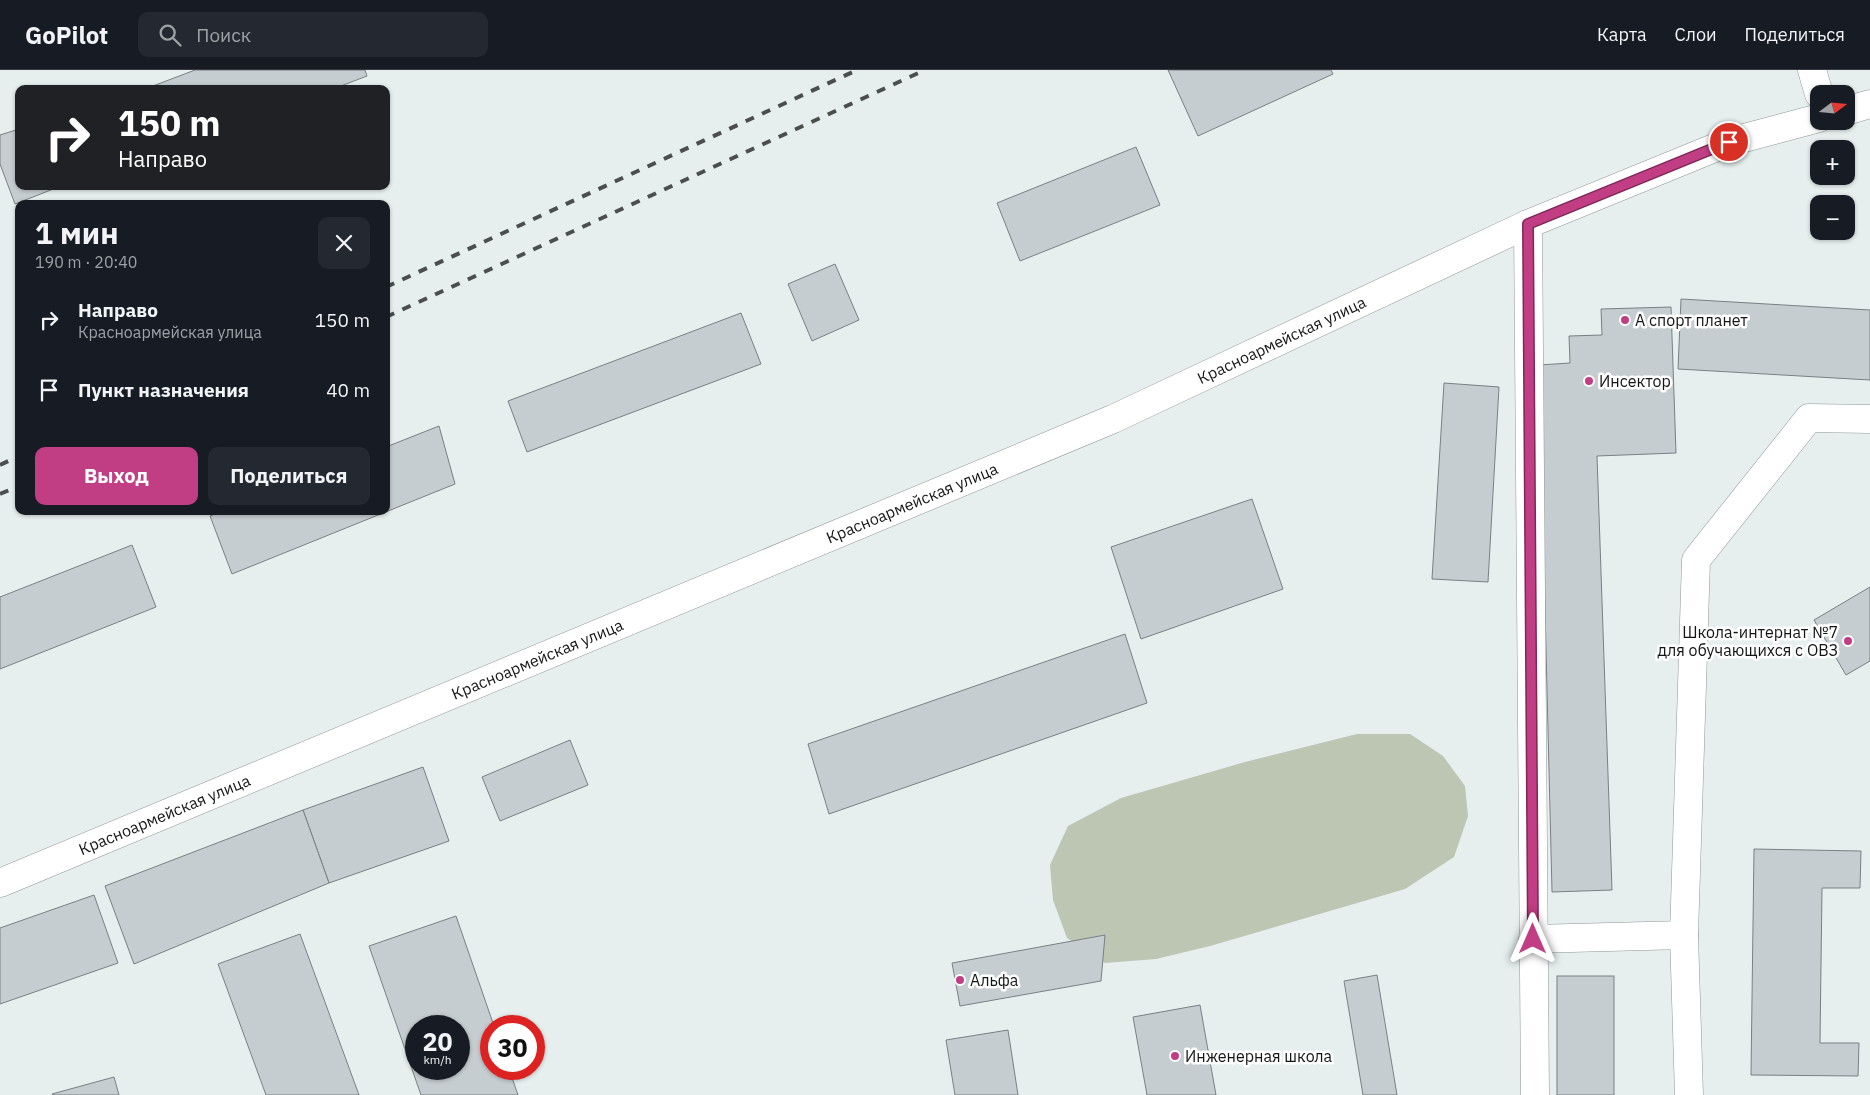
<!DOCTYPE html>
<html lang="ru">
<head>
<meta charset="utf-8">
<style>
  :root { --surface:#171b24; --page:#242831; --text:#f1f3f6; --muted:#9ea1a6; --line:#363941; --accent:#c13e84 }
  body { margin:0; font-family:"IBM Plex Sans",sans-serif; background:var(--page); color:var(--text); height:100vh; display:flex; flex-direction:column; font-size:19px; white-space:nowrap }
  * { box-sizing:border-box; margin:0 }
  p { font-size:16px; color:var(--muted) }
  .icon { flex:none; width:28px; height:28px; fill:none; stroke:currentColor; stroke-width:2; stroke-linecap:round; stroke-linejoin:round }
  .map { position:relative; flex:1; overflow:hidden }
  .drawer { position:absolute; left:15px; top:130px; width:375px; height:315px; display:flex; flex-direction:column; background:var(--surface); border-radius:10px; box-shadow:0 1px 4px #0004 }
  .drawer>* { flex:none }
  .hud { position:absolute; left:15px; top:15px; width:375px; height:105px; border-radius:10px; box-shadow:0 1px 4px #0004; background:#202124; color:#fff; overflow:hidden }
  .needle { width:32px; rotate:74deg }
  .controls { position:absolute; left:1810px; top:15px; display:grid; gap:10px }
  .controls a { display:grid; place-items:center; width:45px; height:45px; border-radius:10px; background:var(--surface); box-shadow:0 1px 4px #0004; font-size:25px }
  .speed { position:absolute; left:405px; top:945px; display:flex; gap:10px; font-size:25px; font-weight:700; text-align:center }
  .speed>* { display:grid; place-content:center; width:65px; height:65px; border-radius:50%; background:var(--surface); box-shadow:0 1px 4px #0004; line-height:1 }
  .speed small { font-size:12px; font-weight:400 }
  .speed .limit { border:8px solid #d22; background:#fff; color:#111 }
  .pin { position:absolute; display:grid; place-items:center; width:42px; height:42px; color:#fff; margin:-21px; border:2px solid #fff; border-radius:50%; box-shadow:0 1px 5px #0007 }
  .me { position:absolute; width:55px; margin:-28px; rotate:0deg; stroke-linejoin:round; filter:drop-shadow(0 0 4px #0008) }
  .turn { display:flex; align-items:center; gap:18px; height:105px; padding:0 20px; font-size:22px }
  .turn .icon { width:65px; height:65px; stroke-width:2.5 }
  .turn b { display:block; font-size:35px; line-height:42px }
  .round { display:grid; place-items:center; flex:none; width:52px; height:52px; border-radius:10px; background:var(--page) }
  .head { display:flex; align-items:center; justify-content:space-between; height:85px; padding:0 20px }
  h1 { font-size:30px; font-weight:700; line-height:38px }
  .cta { display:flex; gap:10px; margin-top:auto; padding:10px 20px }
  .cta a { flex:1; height:58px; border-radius:10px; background:var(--accent); color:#fff; font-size:20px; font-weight:700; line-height:58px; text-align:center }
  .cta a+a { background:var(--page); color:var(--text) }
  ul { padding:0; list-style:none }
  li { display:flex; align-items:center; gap:15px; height:70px; padding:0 20px }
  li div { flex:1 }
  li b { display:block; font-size:19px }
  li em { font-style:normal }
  header { display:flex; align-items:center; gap:30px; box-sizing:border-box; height:70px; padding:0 25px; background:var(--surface); border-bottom:1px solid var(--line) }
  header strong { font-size:24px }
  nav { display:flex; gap:28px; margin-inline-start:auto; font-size:18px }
  .search { width:350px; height:45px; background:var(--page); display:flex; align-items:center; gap:12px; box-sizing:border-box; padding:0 18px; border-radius:10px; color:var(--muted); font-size:19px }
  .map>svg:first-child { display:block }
  .green { fill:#bdc5b3 }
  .building { fill:#c6cdd0; stroke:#798083; fill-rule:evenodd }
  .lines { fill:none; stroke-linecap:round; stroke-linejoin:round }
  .minor-casing { stroke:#8f9796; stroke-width:29 }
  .minor { stroke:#fff; stroke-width:28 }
  .rail { stroke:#4a4f4e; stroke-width:4; stroke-dasharray:9 9; stroke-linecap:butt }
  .route-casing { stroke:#7d2856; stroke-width:12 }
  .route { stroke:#c13e84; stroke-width:9 }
  .poi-dot { fill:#c13e84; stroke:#fff; stroke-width:2 }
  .labels { text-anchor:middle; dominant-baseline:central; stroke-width:5; stroke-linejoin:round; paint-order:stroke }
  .poi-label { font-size:16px; fill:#131615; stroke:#fff; text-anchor:start }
  .street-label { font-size:16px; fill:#131615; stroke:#fff }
</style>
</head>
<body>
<header>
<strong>GoPilot</strong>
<div class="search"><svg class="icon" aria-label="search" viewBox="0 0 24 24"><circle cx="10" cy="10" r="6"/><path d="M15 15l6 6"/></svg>Поиск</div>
<nav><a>Карта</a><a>Слои</a><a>Поделиться</a></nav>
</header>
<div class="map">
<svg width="1870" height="1025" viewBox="0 0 1870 1025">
  <rect width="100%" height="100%" fill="#e6efee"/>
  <polygon class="green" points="1357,664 1410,664 1443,686 1465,716 1468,746 1454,787 1405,819 1210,876 1156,889 1105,893 1067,868 1053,830 1050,795 1068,756 1121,728 1245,692"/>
  <g class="building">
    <polygon points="195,0 365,0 367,6 333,19 145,19"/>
    <polygon points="1168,0 1331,0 1333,4 1198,66"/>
    <polygon points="19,59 19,116 61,116 15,134 0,94 0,65"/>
    <polygon points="1136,77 1160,135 1020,191 997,133"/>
    <polygon points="835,194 859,250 812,271 788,214"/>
    <polygon points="1681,229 1870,240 1870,310 1678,299"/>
    <polygon points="1671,237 1676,383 1597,386 1612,820 1552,822 1539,295 1570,293 1569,266 1602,265 1601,239"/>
    <polygon points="741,243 761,294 527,382 508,331"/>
    <polygon points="1444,313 1499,317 1488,512 1432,509"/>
    <polygon points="439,356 455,414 232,504 210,446 223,441 386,441 386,377"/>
    <polygon points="1252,429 1283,519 1141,569 1111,477"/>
    <polygon points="132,475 156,537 0,599 0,527"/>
    <polygon points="1870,517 1870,591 1846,605 1814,550"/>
    <polygon points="1125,564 1147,633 829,744 808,674"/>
    <polygon points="570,670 588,715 500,751 482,707"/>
    <polygon points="423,697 449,771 329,813 303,740"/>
    <polygon points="303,740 329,813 134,894 105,816"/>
    <polygon points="1754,779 1861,781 1860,818 1822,818 1820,973 1859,973 1858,1006 1751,1005"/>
    <polygon points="94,825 118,893 0,934 0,858"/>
    <path d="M456,846L494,956H491V999H509L518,1025H421L369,876ZM416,956H459V999H416Z"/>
    <polygon points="300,864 359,1025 266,1025 218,894"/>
    <polygon points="1105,865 1101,911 960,936 952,893"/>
    <polygon points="1377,905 1397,1025 1363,1025 1344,911"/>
    <rect x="1557" y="906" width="57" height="119"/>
    <polygon points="1200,935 1216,1025 1147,1025 1133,947"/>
    <polygon points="1008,960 1018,1025 955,1025 946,970"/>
    <polygon points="114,1007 119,1025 53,1025 52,1024"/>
  </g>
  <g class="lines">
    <g class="minor-casing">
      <g id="minor">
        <polyline points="1812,0 1819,24"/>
        <polyline points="1846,41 1870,34"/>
        <polyline points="1528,154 1535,1025"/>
        <path id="s1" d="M0,813L1113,349L1528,154L1729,72L1819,48"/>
        <polyline points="1533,869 1684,865"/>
        <polyline points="1689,1025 1684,865 1696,490 1809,348 1870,349"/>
      </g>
    </g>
    <use href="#minor" class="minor"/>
    <g class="rail">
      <polyline points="386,217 857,0"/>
      <polyline points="386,247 925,0"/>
      <polyline points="0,395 19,386"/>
      <polyline points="0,424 19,416"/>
    </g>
  </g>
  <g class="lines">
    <g class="route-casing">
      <polyline id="route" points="1533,869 1528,154 1729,72"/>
    </g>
    <use href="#route" class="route"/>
  </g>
  <g class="poi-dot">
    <circle cx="1625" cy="250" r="5"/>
    <circle cx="1589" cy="311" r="5"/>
    <circle cx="1848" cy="571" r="5"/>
    <circle cx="960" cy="910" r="5"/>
    <circle cx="1175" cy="986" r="5"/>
  </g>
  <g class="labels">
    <g class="poi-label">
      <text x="1635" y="250">А спорт планет</text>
      <text x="1599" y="311">Инсектор</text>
      <text x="1838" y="562" text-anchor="end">Школа-интернат №7<tspan x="1838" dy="18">для обучающихся с ОВЗ</tspan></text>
      <text x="970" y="910">Альфа</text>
      <text x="1185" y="986">Инженерная школа</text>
    </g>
    <g class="street-label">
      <text stroke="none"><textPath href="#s1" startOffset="1392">Красноармейская улица</textPath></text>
      <text stroke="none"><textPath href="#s1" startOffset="988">Красноармейская улица</textPath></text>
      <text stroke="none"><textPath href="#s1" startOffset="582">Красноармейская улица</textPath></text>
      <text stroke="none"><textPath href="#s1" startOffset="178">Красноармейская улица</textPath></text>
    </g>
  </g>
</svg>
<div class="controls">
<a><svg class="needle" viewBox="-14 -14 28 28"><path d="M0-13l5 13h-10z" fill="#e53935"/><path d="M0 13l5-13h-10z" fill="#9ea1a6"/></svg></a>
<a>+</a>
<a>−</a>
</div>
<div class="speed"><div>20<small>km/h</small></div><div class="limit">30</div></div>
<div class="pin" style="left:1729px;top:72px;background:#d93025"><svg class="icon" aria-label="arrive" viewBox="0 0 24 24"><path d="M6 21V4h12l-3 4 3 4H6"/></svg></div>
<svg class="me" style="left:1533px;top:869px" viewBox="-20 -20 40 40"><path d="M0-17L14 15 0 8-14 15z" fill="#c13e84" stroke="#fff" stroke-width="4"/></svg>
<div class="hud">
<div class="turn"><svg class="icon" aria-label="right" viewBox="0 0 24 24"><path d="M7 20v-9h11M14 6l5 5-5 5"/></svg><div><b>150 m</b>Направо</div></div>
</div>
<section class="drawer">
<div class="head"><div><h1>1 мин</h1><p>190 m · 20:40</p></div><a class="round"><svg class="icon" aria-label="close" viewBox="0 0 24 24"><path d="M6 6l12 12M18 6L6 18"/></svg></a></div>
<ul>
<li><svg class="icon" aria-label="right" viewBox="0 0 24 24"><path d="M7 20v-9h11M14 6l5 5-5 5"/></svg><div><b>Направо</b><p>Красноармейская улица</p></div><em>150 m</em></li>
<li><svg class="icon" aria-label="arrive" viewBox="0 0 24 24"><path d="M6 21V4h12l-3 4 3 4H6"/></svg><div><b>Пункт назначения</b></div><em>40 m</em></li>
</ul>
<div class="cta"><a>Выход</a><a>Поделиться</a></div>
</section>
</div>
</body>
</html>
